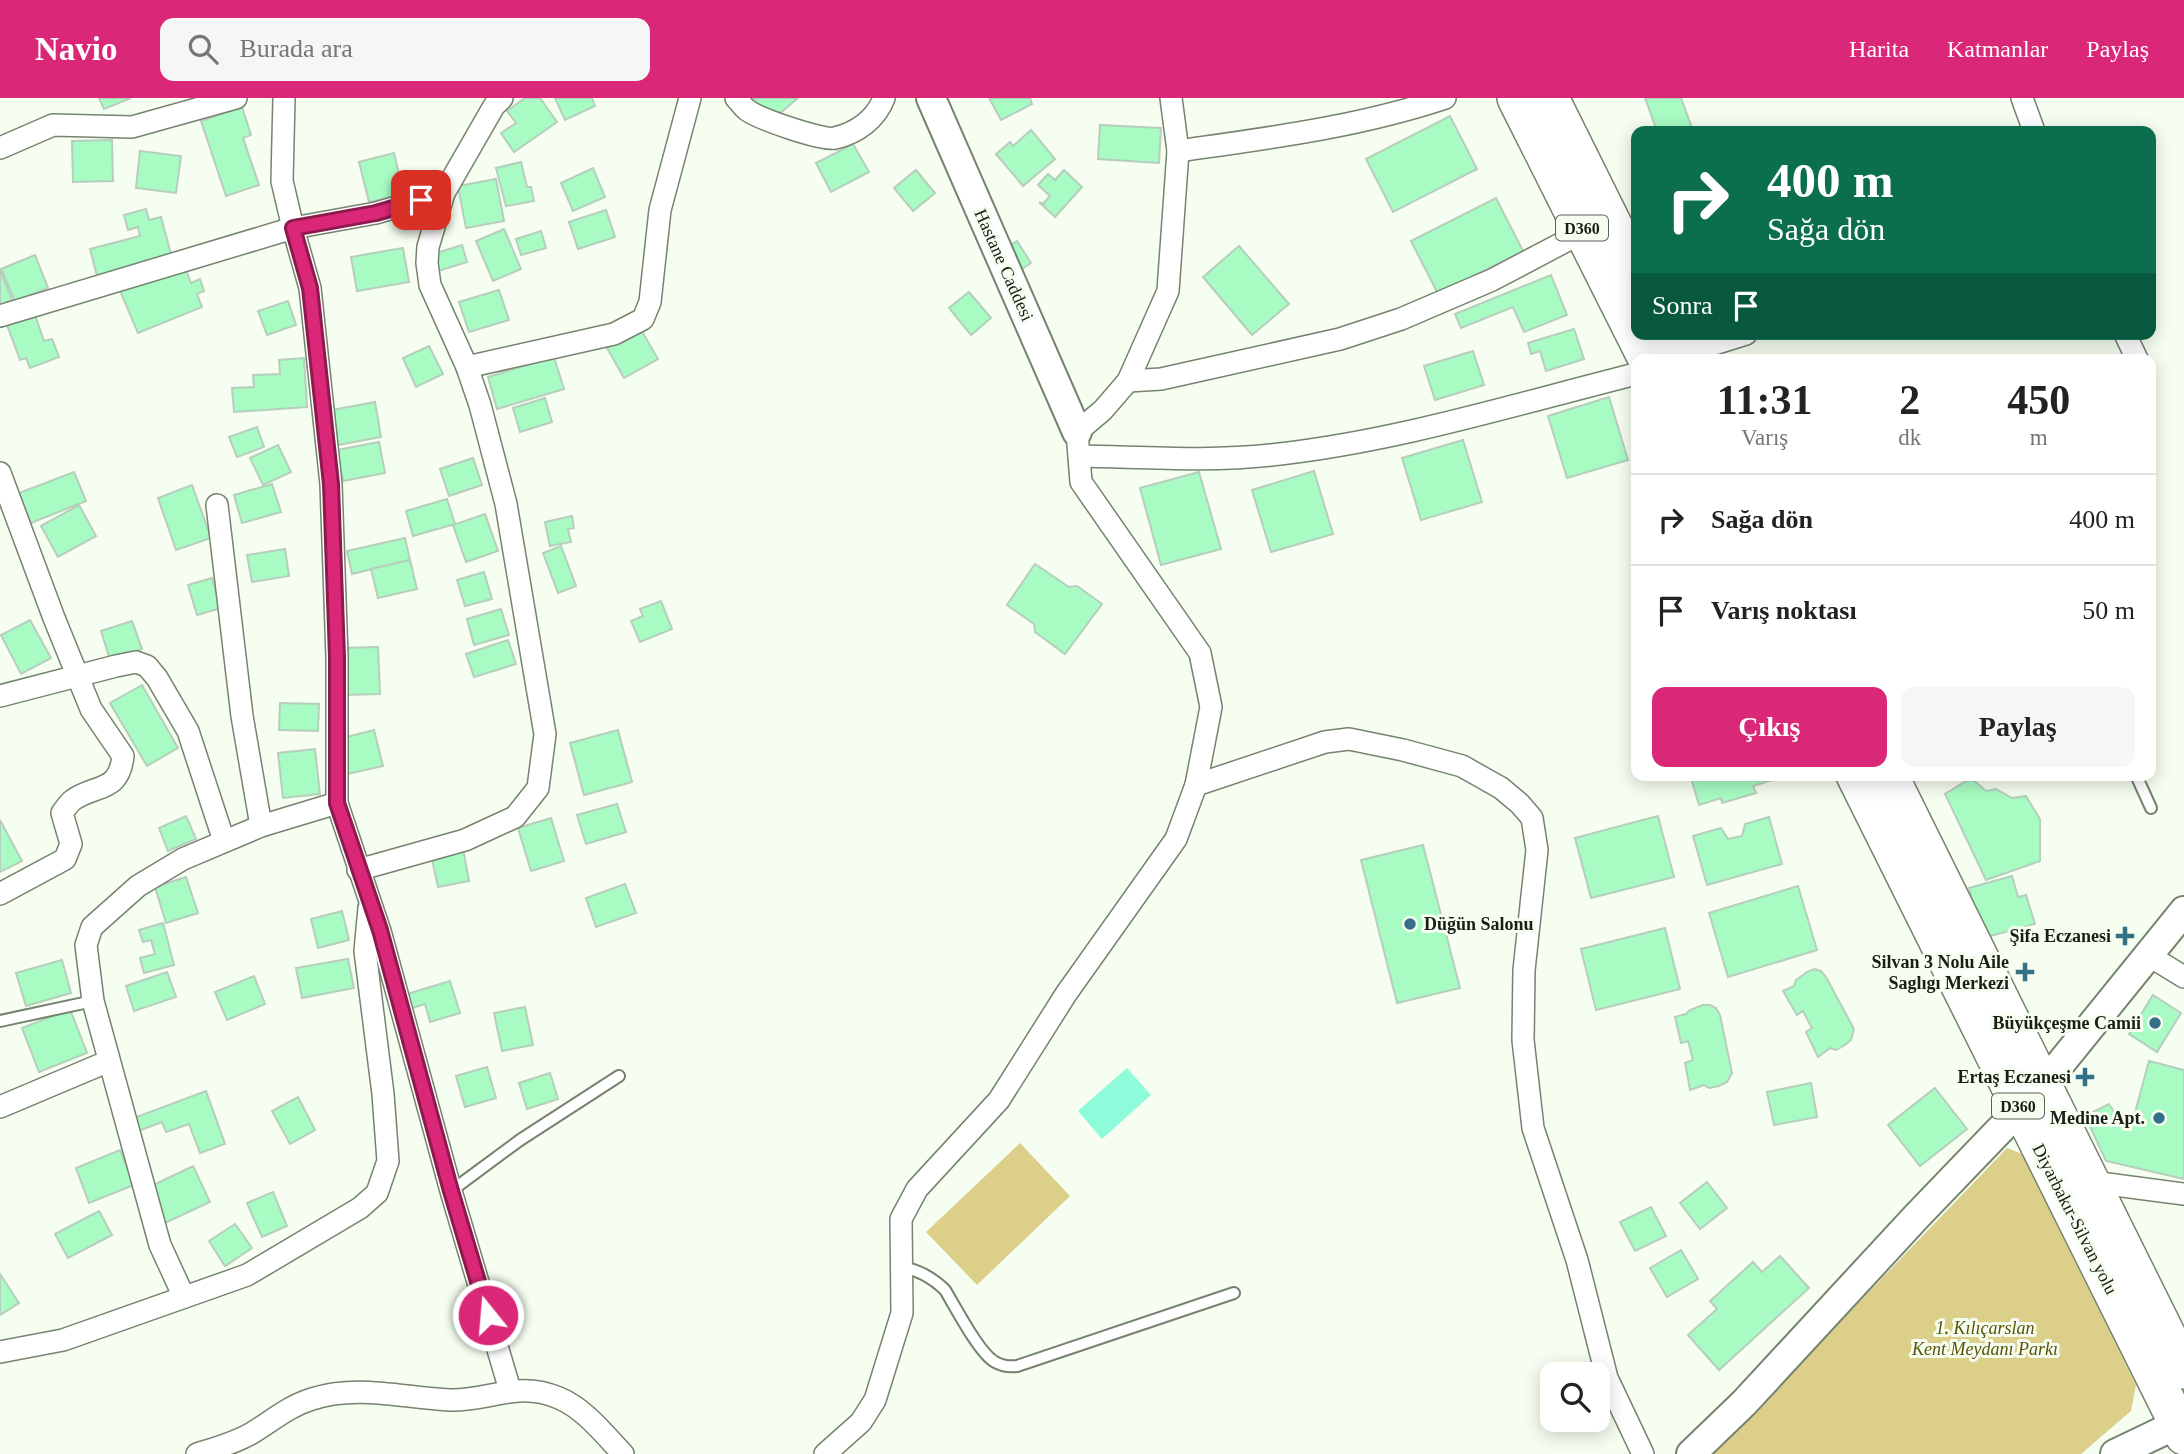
<!DOCTYPE html>
<html lang="tr">
<head>
<meta charset="utf-8">
<style>
  :root { --surface:#fff; --page:#f6f6f6; --text:#222; --muted:#767676; --line:#e0e0e0; --accent:#db2777 }
  body { margin:0; font-family:"Times New Roman",serif; background:var(--page); color:var(--text); height:100vh; display:flex; flex-direction:column; font-size:26px; white-space:nowrap }
  * { box-sizing:border-box; margin:0 }
  p { font-size:23px; color:var(--muted) }
  .icon { flex:none; width:38px; height:38px; fill:none; stroke:currentColor; stroke-width:2; stroke-linecap:round; stroke-linejoin:round }
  .map { position:relative; flex:1; overflow:hidden }
  .side { position:absolute; left:1631px; top:256px; width:525px; height:427px; display:flex; flex-direction:column; background:var(--surface); border-radius:14px; box-shadow:0 4px 18px #0003 }
  .side>* { flex:none }
  .hud { position:absolute; left:1631px; top:28px; width:525px; height:214px; border-radius:14px; box-shadow:0 4px 18px #0003; background:#0b6e4f; color:#fff; overflow:hidden }
  .controls { position:absolute; left:1540px; top:1264px; display:grid; gap:14px }
  .controls a { display:grid; place-items:center; width:70px; height:70px; border-radius:14px; background:var(--surface); box-shadow:0 4px 18px #0003; font-size:35px }
  .pin { position:absolute; display:grid; place-items:center; width:60px; height:60px; color:#fff; margin:-30px; border-radius:14px; box-shadow:0 4px 10px #0006 }
  .me { position:absolute; width:77px; margin:-38px; rotate:343deg; stroke-linejoin:round; filter:drop-shadow(0 0 5px #0008) }
  .turn { display:flex; align-items:center; gap:24px; height:147px; padding:0 21px; font-size:32px }
  .turn .icon { width:91px; height:91px; stroke-width:2.5 }
  .turn b { display:block; font-size:49px; line-height:60px }
  .then { display:flex; align-items:center; height:66px; padding:0 21px; background:#0003; gap:14px; font-size:26px }
  .eta { display:flex; justify-content:space-evenly; align-items:center; height:119px; text-align:center }
  .eta b { font-size:42px; font-weight:700; line-height:49px }
  .cta { display:flex; gap:14px; margin-top:auto; padding:14px 21px }
  .cta a { flex:1; height:80px; border-radius:14px; background:var(--accent); color:#fff; font-size:28px; font-weight:700; line-height:80px; text-align:center }
  .cta a+a { background:var(--page); color:var(--text) }
  ul { padding:0; list-style:none }
  li { display:flex; align-items:center; gap:21px; height:91px; padding:0 21px; border-top:2px solid var(--line) }
  li div { flex:1 }
  li b { display:block; font-size:26px }
  li em { font-style:normal }
  header { display:flex; align-items:center; gap:42px; box-sizing:border-box; height:98px; padding:0 35px; background:var(--accent); color:#fff }
  header strong { font-size:33px }
  nav { display:flex; gap:38px; margin-inline-start:auto; font-size:24px }
  .search { width:490px; height:63px; background:var(--page); display:flex; align-items:center; gap:18px; box-sizing:border-box; padding:0 24px; border-radius:14px; color:var(--muted); font-size:26px }
  .map>svg:first-child { display:block }
  .green { fill:#dbcf8a }
  .water { fill:#8efcdb }
  .building { fill:#a8fbc3; stroke:#b6cebd; stroke-width:2 }
  .lines { fill:none; stroke-linecap:round; stroke-linejoin:round }
  .lane-casing { stroke:#75836f; stroke-width:14 }
  .street-casing { stroke:#75836f; stroke-width:24 }
  .secondary-casing { stroke:#75836f; stroke-width:32 }
  .highway-casing { stroke:#75836f; stroke-width:40 }
  .lane { stroke:#fff; stroke-width:10 }
  .street { stroke:#fff; stroke-width:21 }
  .secondary { stroke:#fff; stroke-width:28 }
  .highway { stroke:#fff; stroke-width:37 }
  .route-casing { stroke:#8e194d; stroke-width:18 }
  .route { stroke:#db2777; stroke-width:12 }
  .poi-dot { fill:#347087; stroke:#f5fef0; stroke-width:2.5 }
  .labels { text-anchor:middle; dominant-baseline:central; stroke-width:6; stroke-linejoin:round; paint-order:stroke }
  .shield { fill:#f5fef0; stroke:#5b6157; stroke-width:2 }
  .shield-label { font-size:16px; font-weight:bold; fill:#191e16 }
  .street-label { font-size:18px; fill:#191e16; stroke:#f5fef0 }
  .poi-label { font-size:18px; font-weight:bold; fill:#191e16; stroke:#f5fef0; text-anchor:end }
  .park-label { font-size:18px; font-style:italic; fill:#5c5109; stroke:#f5fef0 }
</style>
</head>
<body>
<header>
<strong>Navio</strong>
<div class="search"><svg class="icon" aria-label="search" viewBox="0 0 24 24"><circle cx="10" cy="10" r="6"/><path d="M15 15l6 6"/></svg>Burada ara</div>
<nav><a>Harita</a><a>Katmanlar</a><a>Paylaş</a></nav>
</header>
<div class="map">
<svg width="2184" height="1356" viewBox="0 0 2184 1356">
  <rect width="100%" height="100%" fill="#f5fef0"/>
  <g class="green">
    <polygon points="1020,1045 1070,1098 977,1187 926,1134"/>
    <polygon points="2007,1050 2022,1056 2136,1287 2131,1313 2081,1356 1713,1356"/>
  </g>
  <polygon class="water" points="1127,970 1151,997 1102,1041 1078,1013"/>
  <g class="building">
    <polygon points="99,0 131,0 104,11"/>
    <polygon points="525,0 540,0 557,24 514,54 501,35 516,25 507,13"/>
    <polygon points="555,0 592,0 595,8 565,22"/>
    <polygon points="753,0 798,0 772,22"/>
    <polygon points="989,0 1030,0 1032,6 1001,22"/>
    <polygon points="1645,0 1681,0 1693,33 1657,33"/>
    <polygon points="242,9 251,37 243,40 259,87 226,98 201,23"/>
    <polygon points="1450,18 1477,71 1393,114 1366,61"/>
    <polygon points="1100,27 1161,30 1159,65 1098,61"/>
    <polygon points="1031,32 1055,61 1023,88 996,56 1010,44 1013,48"/>
    <polygon points="112,42 113,83 73,84 72,43"/>
    <polygon points="853,46 869,74 831,94 816,65"/>
    <polygon points="140,53 181,58 176,95 136,90"/>
    <polygon points="394,55 404,96 369,104 359,64"/>
    <polygon points="521,64 527,89 531,89 534,103 506,108 496,70"/>
    <polygon points="593,70 605,99 573,113 561,85"/>
    <polygon points="916,72 935,95 913,113 894,90"/>
    <polygon points="1064,72 1082,89 1055,119 1039,104 1043,106 1050,98 1038,87 1048,76 1055,82"/>
    <polygon points="496,81 504,123 466,130 458,88"/>
    <polygon points="1496,100 1523,153 1438,196 1411,143"/>
    <polygon points="146,111 149,122 161,119 172,160 97,178 90,151 140,138 138,129 128,132 124,117"/>
    <polygon points="606,112 615,139 578,151 569,124"/>
    <polygon points="504,131 521,171 493,183 476,143"/>
    <polygon points="541,133 546,150 521,157 516,141"/>
    <polygon points="1017,143 1031,165 1019,173 1004,151"/>
    <polygon points="462,147 467,164 435,174 430,157"/>
    <polygon points="1239,148 1289,206 1252,237 1203,179"/>
    <polygon points="403,150 409,184 357,193 351,159"/>
    <polygon points="35,157 48,190 15,203 1,171"/>
    <polygon points="184,167 191,185 200,181 204,193 197,196 202,209 138,235 120,193"/>
    <polygon points="0,171 12,202 0,207"/>
    <polygon points="1551,177 1567,217 1524,234 1513,209 1461,230 1455,216"/>
    <polygon points="499,192 509,222 469,234 459,204"/>
    <polygon points="969,194 991,220 971,237 949,210"/>
    <polygon points="288,203 296,227 267,237 258,213"/>
    <polygon points="34,214 44,243 52,241 59,259 30,270 26,260 20,262 6,224"/>
    <polygon points="640,230 658,261 624,280 607,250"/>
    <polygon points="1574,231 1584,261 1546,273 1540,253 1531,256 1528,245"/>
    <polygon points="429,248 443,276 416,289 403,260"/>
    <polygon points="1473,253 1484,287 1435,302 1424,268"/>
    <polygon points="554,259 564,291 497,311 488,279"/>
    <polygon points="304,260 307,309 234,314 232,290 254,289 253,277 280,276 279,262"/>
    <polygon points="1609,299 1628,362 1567,380 1548,318"/>
    <polygon points="545,300 552,324 520,334 513,310"/>
    <polygon points="375,304 381,339 338,347 332,312"/>
    <polygon points="257,329 264,349 237,359 229,339"/>
    <polygon points="1463,342 1482,404 1421,422 1402,360"/>
    <polygon points="379,344 385,375 343,383 337,352"/>
    <polygon points="278,347 291,374 263,387 250,360"/>
    <polygon points="473,360 482,387 449,398 440,371"/>
    <polygon points="1314,373 1333,436 1271,454 1252,392"/>
    <polygon points="74,374 86,403 31,425 19,395"/>
    <polygon points="1199,374 1221,451 1161,467 1140,390"/>
    <polygon points="272,386 281,414 242,425 234,397"/>
    <polygon points="192,387 211,440 176,452 158,400"/>
    <polygon points="447,401 455,426 413,438 406,413"/>
    <polygon points="79,407 96,438 58,459 41,428"/>
    <polygon points="485,416 498,453 466,464 453,427"/>
    <polygon points="572,418 574,430 568,431 571,444 550,448 545,424"/>
    <polygon points="405,440 410,462 352,476 347,453"/>
    <polygon points="561,448 576,488 558,495 543,455"/>
    <polygon points="285,451 289,478 252,484 247,457"/>
    <polygon points="410,462 417,491 378,500 371,471"/>
    <polygon points="1035,466 1069,489 1077,488 1102,506 1065,556 1035,534 1034,526 1007,507"/>
    <polygon points="484,474 492,501 465,508 457,482"/>
    <polygon points="212,480 221,510 197,517 188,487"/>
    <polygon points="661,503 672,531 640,544 631,523 643,518 640,511"/>
    <polygon points="501,511 509,537 474,547 467,521"/>
    <polygon points="30,522 51,560 21,576 1,537"/>
    <polygon points="132,523 142,551 110,562 101,533"/>
    <polygon points="508,542 516,566 474,579 466,556"/>
    <polygon points="378,549 380,596 343,597 341,550"/>
    <polygon points="142,587 178,650 147,668 110,605"/>
    <polygon points="280,605 319,606 318,633 279,632"/>
    <polygon points="374,632 383,668 347,676 339,641"/>
    <polygon points="618,632 632,684 584,697 570,645"/>
    <polygon points="315,651 320,696 283,700 278,655"/>
    <polygon points="1690,677 1774,677 1775,681 1753,688 1756,695 1722,705 1721,700 1699,707"/>
    <polygon points="1971,680 1986,693 1996,691 2012,700 2026,698 2040,721 2040,763 1986,782 1945,696"/>
    <polygon points="617,706 626,734 586,746 577,717"/>
    <polygon points="186,718 196,741 168,753 159,730"/>
    <polygon points="1658,718 1674,779 1591,800 1575,740"/>
    <polygon points="1769,719 1782,766 1707,787 1693,738 1721,730 1728,741 1742,738 1745,726"/>
    <polygon points="551,720 564,763 531,773 518,730"/>
    <polygon points="0,722 22,763 0,774"/>
    <polygon points="1423,747 1460,890 1397,905 1361,762"/>
    <polygon points="463,751 469,783 438,789 431,757"/>
    <polygon points="2012,778 2018,799 2026,797 2035,826 1983,840 1969,790"/>
    <polygon points="186,779 198,815 166,825 155,789"/>
    <polygon points="625,786 636,815 596,829 586,800"/>
    <polygon points="1798,788 1817,852 1728,879 1709,815"/>
    <polygon points="342,813 349,842 318,850 311,821"/>
    <polygon points="163,825 174,867 144,875 140,860 155,856 151,842 143,844 139,832"/>
    <polygon points="1665,830 1680,891 1596,912 1581,851"/>
    <polygon points="348,861 354,890 302,900 296,870"/>
    <polygon points="62,862 71,895 26,908 16,875"/>
    <polygon points="1814,871 1821,873 1826,879 1854,931 1851,942 1845,947 1836,952 1830,950 1818,959 1806,934 1812,930 1803,913 1797,917 1783,893 1794,888 1796,882 1807,874"/>
    <polygon points="167,874 176,899 134,913 126,888"/>
    <polygon points="254,878 265,906 227,922 215,894"/>
    <polygon points="450,883 460,915 430,924 425,906 409,911 404,897"/>
    <polygon points="2153,897 2181,915 2157,954 2129,936"/>
    <polygon points="1703,907 1710,907 1716,910 1720,917 1732,975 1727,984 1719,988 1709,990 1704,987 1690,992 1685,965 1693,962 1688,943 1681,945 1675,919 1686,916 1690,912"/>
    <polygon points="525,909 533,947 502,953 494,915"/>
    <polygon points="70,911 87,955 39,974 22,930"/>
    <polygon points="2149,963 2184,972 2184,1081 2106,1063 2085,1018 2109,1006 2117,1018 2133,1022"/>
    <polygon points="487,969 496,1000 465,1009 456,978"/>
    <polygon points="550,975 558,1001 527,1011 519,985"/>
    <polygon points="1811,985 1817,1019 1774,1027 1767,994"/>
    <polygon points="1935,990 1967,1031 1920,1068 1888,1027"/>
    <polygon points="206,993 225,1046 200,1055 189,1026 166,1034 162,1024 136,1034 131,1021"/>
    <polygon points="298,999 315,1032 290,1046 272,1013"/>
    <polygon points="120,1052 134,1087 89,1105 76,1070"/>
    <polygon points="193,1068 210,1104 163,1126 147,1090"/>
    <polygon points="1707,1084 1727,1110 1700,1131 1680,1105"/>
    <polygon points="273,1094 287,1128 262,1139 247,1105"/>
    <polygon points="1651,1109 1666,1138 1635,1153 1620,1124"/>
    <polygon points="99,1113 112,1137 68,1160 55,1136"/>
    <polygon points="235,1126 252,1150 225,1168 209,1143"/>
    <polygon points="1681,1152 1698,1181 1667,1199 1650,1170"/>
    <polygon points="1780,1158 1809,1190 1719,1272 1688,1237 1717,1211 1710,1203 1753,1164 1762,1174"/>
    <polygon points="0,1176 19,1205 0,1217"/>
  </g>
  <g class="lines">
    <g class="lane-casing">
      <g id="lane">
        <polyline points="2136,677 2151,710"/>
        <polyline points="0,923 93,903"/>
        <polyline points="451,1093 520,1042 619,978"/>
        <path d="M901,1169C919,1172 932,1179 945,1192C956,1210 979,1255 995,1264C1002,1268 1009,1269 1017,1268L1234,1195"/>
      </g>
    </g>
    <g class="street-casing">
      <g id="street">
        <polyline points="284,0 282,83 293,130 310,190 331,386 337,559 337,705 380,833 451,1093 510,1292"/>
        <path d="M736,0C740,4 743,9 747,12C759,21 823,43 835,40C857,35 876,21 884,0"/>
        <polyline points="2022,0 2034,33"/>
        <polyline points="0,50 53,27 132,29 236,0"/>
        <path d="M1178,53C1269,40 1358,29 1445,0"/>
        <polyline points="0,218 293,130 376,115 444,95"/>
        <polyline points="2125,236 2137,261"/>
        <polyline points="1679,257 1746,236"/>
        <polyline points="467,269 614,236 643,221 650,204 660,112 690,0"/>
        <polyline points="1128,283 1161,281 1340,241 1401,221 1492,182 1583,134"/>
        <path d="M1079,358C1143,359 1208,364 1271,357C1395,344 1516,306 1636,276"/>
        <path d="M0,375L54,520L91,611L123,658C119,695 96,686 73,702C69,705 65,711 62,715L71,746L65,761L0,796"/>
        <polyline points="217,407 242,618 261,728"/>
        <polyline points="0,598 116,568 136,564 147,568 157,580 188,633 224,743"/>
        <polyline points="1196,687 1325,644 1349,641 1403,652 1462,668 1501,690 1520,706 1532,720 1537,752 1524,872 1523,942 1533,1030 1577,1162 1607,1280 1643,1356"/>
        <polyline points="358,772 465,742 515,719 538,690 545,636 506,406 480,307 467,269 430,187 427,165 428,149 444,95 494,8 502,0"/>
        <polyline points="2148,857 2184,879"/>
        <polyline points="0,1009 109,963"/>
        <polyline points="2092,1084 2184,1096"/>
        <polyline points="184,1199 160,1147 93,903 86,847 92,829 138,788 183,761 261,728 337,705"/>
        <polyline points="0,1254 63,1242 247,1177 360,1110 377,1095 388,1063 383,996 365,853 369,810"/>
        <path d="M197,1356C216,1350 235,1345 252,1335C272,1323 289,1308 312,1301C357,1286 404,1300 450,1302C491,1303 517,1282 559,1300C585,1311 604,1336 623,1356"/>
        <polyline points="825,1356 861,1324 875,1302 902,1215 901,1121 917,1091 999,1002 1066,896 1176,741 1196,687 1211,609 1200,555 1081,384 1077,334 1103,312 1128,283 1168,193 1178,53 1171,0"/>
      </g>
    </g>
    <g class="secondary-casing">
      <g id="secondary">
        <polyline points="931,0 1077,334"/>
        <polyline points="1691,1356 1744,1305 1917,1118 2044,986 2184,813"/>
        <polyline points="2115,1356 2184,1323"/>
      </g>
    </g>
    <g class="highway-casing">
      <g id="highway">
        <polyline points="1516,0 1647,261"/>
        <polyline points="1550,0 1636,173"/>
        <polyline points="1668,236 1680,261"/>
        <polyline points="1855,677 2184,1338"/>
        <polyline points="1889,677 2184,1272"/>
      </g>
    </g>
    <use href="#lane" class="lane"/>
    <use href="#street" class="street"/>
    <use href="#secondary" class="secondary"/>
    <use href="#highway" class="highway"/>
  </g>
  <g class="lines">
    <g class="route-casing">
      <polyline id="route" points="421,102 376,115 293,130 310,190 331,386 337,559 337,705 380,832 451,1093 488,1217"/>
    </g>
    <use href="#route" class="route"/>
  </g>
  <g class="poi-dot">
    <circle cx="1410" cy="826" r="7"/>
    <path d="M2121.5 827.5h7v7h7v7h-7v7h-7v-7h-7v-7h7z"/>
    <path d="M2021.5 863.5h7v7h7v7h-7v7h-7v-7h-7v-7h7z"/>
    <circle cx="2155" cy="925" r="7"/>
    <path d="M2081.5 968.5h7v7h7v7h-7v7h-7v-7h-7v-7h7z"/>
    <circle cx="2159" cy="1020" r="7"/>
  </g>
  <g class="labels">
    <g class="shield">
      <rect x="1556" y="117.5" width="52" height="25" rx="5"/>
      <rect x="1992" y="995.5" width="52" height="25" rx="5"/>
    </g>
    <g class="shield-label">
      <text x="1582" y="130">D360</text>
      <text x="2018" y="1008">D360</text>
    </g>
    <g class="street-label">
      <text transform="translate(1004 167) rotate(66)">Hastane Caddesi</text>
      <text transform="translate(2075 1121) rotate(63)">Diyarbakır-Silvan yolu</text>
    </g>
    <g class="poi-label">
      <text x="1424" y="826" text-anchor="start">Düğün Salonu</text>
      <text x="2111" y="838">Şifa Eczanesi</text>
      <text x="2009" y="864">Silvan 3 Nolu Aile<tspan x="2009" dy="21">Saglıgı Merkezi</tspan></text>
      <text x="2141" y="925">Büyükçeşme Camii</text>
      <text x="2071" y="979">Ertaş Eczanesi</text>
      <text x="2145" y="1020">Medine Apt.</text>
    </g>
    <g class="park-label">
      <text x="1985" y="1230">1. Kılıçarslan<tspan x="1985" dy="21">Kent Meydanı Parkı</tspan></text>
    </g>
  </g>
</svg>
<div class="controls">
<a><svg class="icon" aria-label="search" viewBox="0 0 24 24"><circle cx="10" cy="10" r="6"/><path d="M15 15l6 6"/></svg></a>
</div>
<div class="pin" style="left:421px;top:102px;background:#d93025"><svg class="icon" aria-label="arrive" viewBox="0 0 24 24"><path d="M6 21V4h12l-3 4 3 4H6"/></svg></div>
<svg class="me" style="left:488px;top:1217px" viewBox="-20 -20 40 40"><circle r="17" fill="#db2777" stroke="#fff" stroke-width="3"/><path d="M0-11L8 9 0 5-8 9z" fill="#fff"/></svg>
<div class="hud">
<div class="turn"><svg class="icon" aria-label="right" viewBox="0 0 24 24"><path d="M7 20v-9h11M14 6l5 5-5 5"/></svg><div><b>400 m</b>Sağa dön</div></div>
<div class="then">Sonra<svg class="icon" aria-label="arrive" viewBox="0 0 24 24"><path d="M6 21V4h12l-3 4 3 4H6"/></svg></div>
</div>
<section class="side">
<div class="eta">
<div><b>11:31</b><p>Varış</p></div>
<div><b>2</b><p>dk</p></div>
<div><b>450</b><p>m</p></div>
</div>
<ul>
<li><svg class="icon" aria-label="right" viewBox="0 0 24 24"><path d="M7 20v-9h11M14 6l5 5-5 5"/></svg><div><b>Sağa dön</b></div><em>400 m</em></li>
<li><svg class="icon" aria-label="arrive" viewBox="0 0 24 24"><path d="M6 21V4h12l-3 4 3 4H6"/></svg><div><b>Varış noktası</b></div><em>50 m</em></li>
</ul>
<div class="cta"><a>Çıkış</a><a>Paylaş</a></div>
</section>
</div>
</body>
</html>
